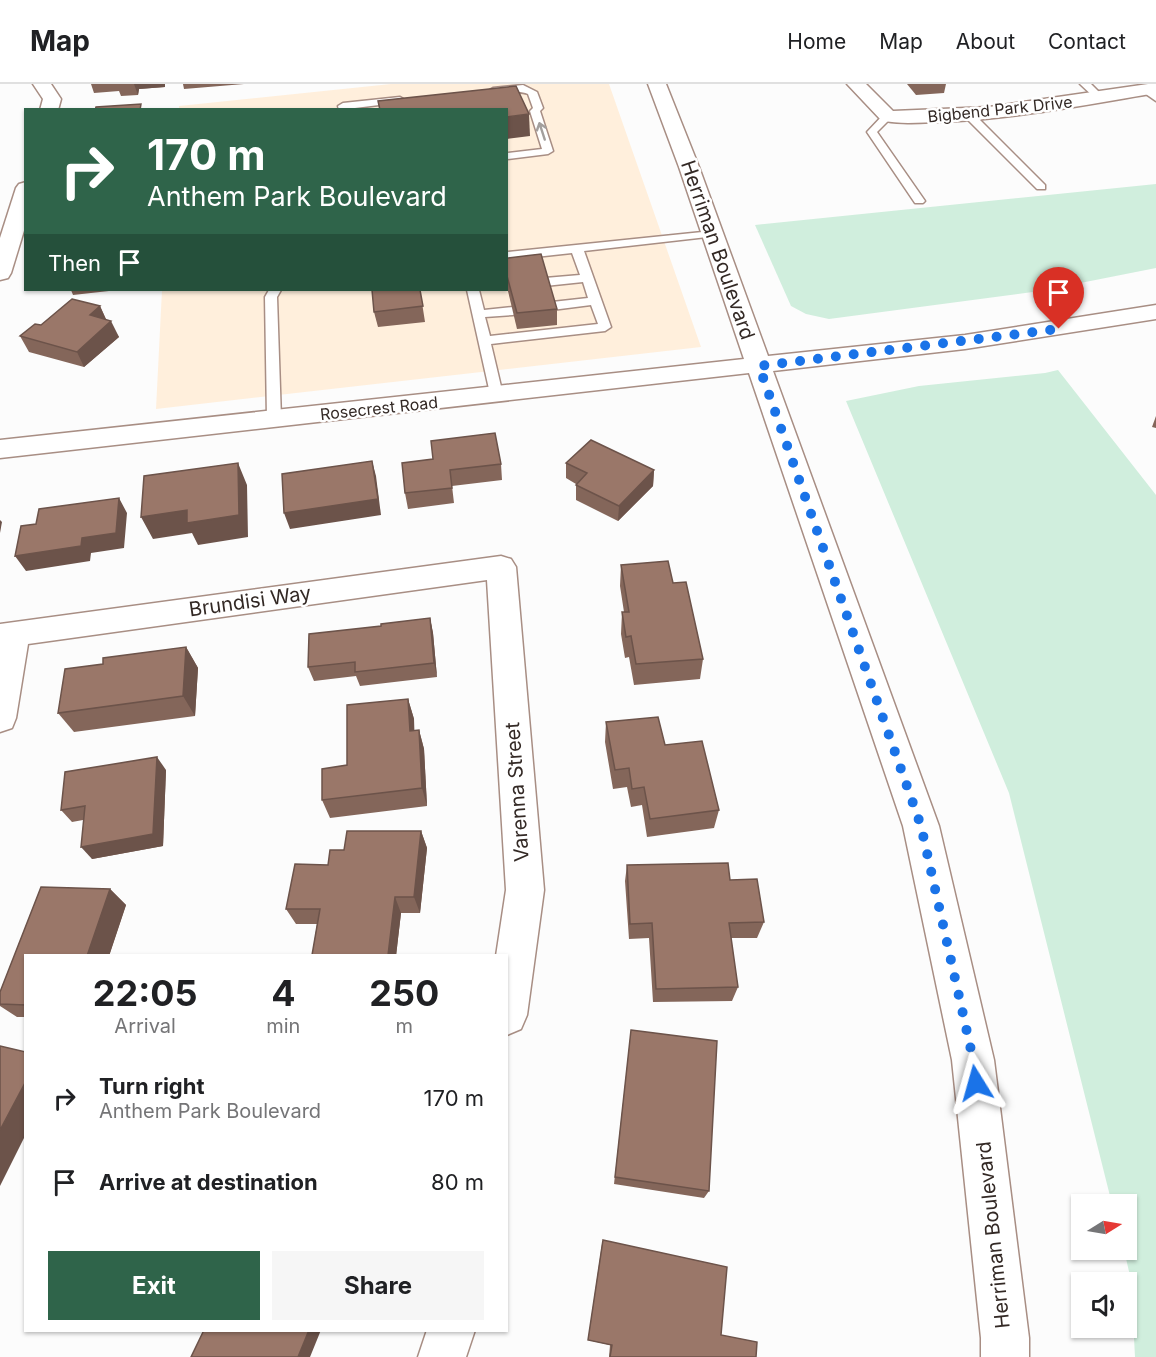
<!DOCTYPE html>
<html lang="en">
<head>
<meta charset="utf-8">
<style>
  :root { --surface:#fff; --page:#f6f6f6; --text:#202124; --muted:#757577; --line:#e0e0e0; --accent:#2f644a }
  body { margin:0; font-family:Inter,sans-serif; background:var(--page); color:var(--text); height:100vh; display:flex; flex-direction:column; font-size:22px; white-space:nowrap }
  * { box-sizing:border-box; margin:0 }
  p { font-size:20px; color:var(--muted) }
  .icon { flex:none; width:33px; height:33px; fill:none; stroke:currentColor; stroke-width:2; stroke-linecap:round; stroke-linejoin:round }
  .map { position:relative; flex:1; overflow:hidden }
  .details { position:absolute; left:24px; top:870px; width:484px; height:378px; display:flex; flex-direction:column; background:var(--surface); border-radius:0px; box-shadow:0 2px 4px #0004 }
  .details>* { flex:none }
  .banner { position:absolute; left:24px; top:24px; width:484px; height:183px; border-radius:0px; box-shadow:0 2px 4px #0004; background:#2f644a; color:#fff; overflow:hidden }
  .needle { width:39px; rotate:79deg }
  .buttons { position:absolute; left:1071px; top:1110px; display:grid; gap:12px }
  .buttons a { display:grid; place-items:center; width:66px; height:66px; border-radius:0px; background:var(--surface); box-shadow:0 2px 4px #0004; font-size:30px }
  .pin { position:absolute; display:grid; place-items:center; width:51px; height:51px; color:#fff; margin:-62px -26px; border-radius:50% 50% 50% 0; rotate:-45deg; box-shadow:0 0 6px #0007 }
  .pin .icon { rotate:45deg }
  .me { position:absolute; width:66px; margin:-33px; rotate:352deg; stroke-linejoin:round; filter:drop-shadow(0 0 4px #0008) }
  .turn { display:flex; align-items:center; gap:21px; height:126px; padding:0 24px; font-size:27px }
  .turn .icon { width:78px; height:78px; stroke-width:2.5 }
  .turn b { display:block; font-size:42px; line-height:51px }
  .then { display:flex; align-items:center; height:57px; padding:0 24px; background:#0003; gap:12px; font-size:22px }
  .eta { display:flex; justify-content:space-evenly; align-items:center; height:102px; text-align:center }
  .eta b { font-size:36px; font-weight:700; line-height:42px }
  .primary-button { display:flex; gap:12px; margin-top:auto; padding:12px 24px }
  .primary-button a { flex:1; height:69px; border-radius:0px; background:var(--accent); color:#fff; font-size:24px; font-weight:700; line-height:69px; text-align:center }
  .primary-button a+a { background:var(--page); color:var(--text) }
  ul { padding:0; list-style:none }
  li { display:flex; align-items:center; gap:18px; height:84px; padding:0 24px }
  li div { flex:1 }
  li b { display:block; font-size:22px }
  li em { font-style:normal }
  header { display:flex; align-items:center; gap:36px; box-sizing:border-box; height:84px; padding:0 30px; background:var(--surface); border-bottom:2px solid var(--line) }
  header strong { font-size:28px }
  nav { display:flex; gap:33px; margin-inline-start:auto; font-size:21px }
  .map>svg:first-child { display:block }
  .commercial { fill:#ffefdc }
  .green { fill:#d0eedd }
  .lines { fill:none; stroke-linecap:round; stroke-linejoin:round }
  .lane-casing { stroke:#a88e84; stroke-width:3 }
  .street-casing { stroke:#a88e84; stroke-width:3 }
  .secondary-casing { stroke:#a88e84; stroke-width:3 }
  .lane { fill:#fff; fill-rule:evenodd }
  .street { fill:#fff; fill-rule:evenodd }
  .secondary { fill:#fff; fill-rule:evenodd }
  .wall { fill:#84665a }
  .shaded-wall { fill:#6c534a }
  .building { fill:#9a7769; stroke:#6c534a; stroke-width:1.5 }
  .oneway { stroke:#a39f9d }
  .route { stroke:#1a73e8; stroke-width:10; stroke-dasharray:0 18 }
  .labels { text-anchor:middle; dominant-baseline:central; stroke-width:5; stroke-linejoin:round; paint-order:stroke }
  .far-street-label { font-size:16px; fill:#332925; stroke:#fff }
  .street-label { font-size:20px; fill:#332925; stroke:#fff }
</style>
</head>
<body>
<header>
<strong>Map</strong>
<nav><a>Home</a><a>Map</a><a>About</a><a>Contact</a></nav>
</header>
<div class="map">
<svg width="1156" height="1273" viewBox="0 0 1156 1273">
  <rect width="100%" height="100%" fill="#fcfcfc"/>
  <polygon class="commercial" points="391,0 609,0 701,263 156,325 162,206 507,206 507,26 179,25 179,22"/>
  <g class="green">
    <polygon points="1156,100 1156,184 1040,207 829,235 806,230 791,222 755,141"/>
    <polygon points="1058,286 1156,411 1156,1273 1135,1273 1131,1196 1124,1166 1126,1166 1126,1120 1112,1120 1009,709 846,317 919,302 1045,289"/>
  </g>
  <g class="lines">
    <g class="lane-casing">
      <g id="lane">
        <polygon points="1080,0 1091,0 1105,14 1097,16"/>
        <path d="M523,1L537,8L543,24L540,27L553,67L548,70L507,75V69L542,65L530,27L533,24L528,10C515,4 499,14 488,7L493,4Z"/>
        <polygon points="1143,4 1149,4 1156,9 1156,17 1143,8"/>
        <polygon points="400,13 405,16 403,18 339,26 338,22 343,19"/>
        <polygon points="964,28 972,28 1045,101 1045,105 1037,105 964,32"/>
        <polygon points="884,30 893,32 877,48 925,117 923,119 915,119 867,48"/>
        <polygon points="712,147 716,148 716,152 584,167 611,243 605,247 491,260 503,311 501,314 491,314 467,206 479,206 484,226 513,223 519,227 513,231 485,233 490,252 598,240 591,221 552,226 546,222 552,218 588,214 583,198 545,202 539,198 545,194 580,191 572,169 507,176 507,168"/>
        <polygon points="269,206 281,206 277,213 281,335 274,340 267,335 265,213"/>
      </g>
    </g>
    <g class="street-casing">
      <g id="street">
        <polygon points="33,0 51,0 61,15 58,26 40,26 43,15"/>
        <path d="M847,0H866L893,27L989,23L1148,0H1156V9C1085,21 1013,35 941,38C922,38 900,41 881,36Z"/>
        <polygon points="26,98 26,140 11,189 8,194 0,196 0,154 16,104 19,100"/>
        <polygon points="501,472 511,475 516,483 544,806 527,931 521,945 507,951 507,872 496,872 506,806 487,496 28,560 16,634 12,644 0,648 0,540"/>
        <polygon points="427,1246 475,1246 466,1273 418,1273"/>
      </g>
    </g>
    <g class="secondary-casing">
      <polygon id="secondary" points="648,0 666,0 699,83 768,272 965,251 1156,221 1156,235 965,265 773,287 939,742 994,976 1029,1254 1029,1273 981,1273 981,1254 952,976 903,742 749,289 0,374 0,356 744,275 679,83"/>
    </g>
    <use href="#lane" class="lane"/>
    <use href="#street" class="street"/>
    <use href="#secondary" class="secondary"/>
  </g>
  <g class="wall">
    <polygon points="91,0 165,0 165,3 139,5 138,11 121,12 119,7 94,9"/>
    <polygon points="183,0 244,0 184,5"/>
    <polygon points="907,0 946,0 944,9 916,11"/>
    <polygon points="507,174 557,225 557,241 517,245 507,203"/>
    <polygon points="71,206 109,206 109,207 73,211"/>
    <polygon points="420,206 425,238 378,243 374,228"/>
    <polygon points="100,222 106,235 119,253 84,283 29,268 20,252 41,241"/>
    <polygon points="1156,332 1156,344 1152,343"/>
    <polygon points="402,379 501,380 502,396 452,402 454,419 408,425 405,409"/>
    <polygon points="566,379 654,386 653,402 618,437 576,416 576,400 566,394"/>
    <polygon points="621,481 673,499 703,575 700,595 634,601 629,573 625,574 621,550 622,528 624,528 620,502"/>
    <polygon points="430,534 433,549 437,593 360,602 356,592 314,597 308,583"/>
    <polygon points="186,563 198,584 195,632 74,648 58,629 103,580"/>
    <polygon points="408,615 414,635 414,646 419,646 424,665 427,722 330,734 322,716 347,681"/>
    <polygon points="606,638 665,661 719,726 714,744 647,753 642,721 631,723 627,703 613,705 605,658"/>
    <polygon points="166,686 163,762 92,775 83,736 72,738 61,726"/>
    <polygon points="421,747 427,764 420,829 401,829 396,872 312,872 317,840 296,840 286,825 328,781 344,766"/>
    <polygon points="627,781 730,796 764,838 757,854 731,854 738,903 732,917 653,918 649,854 629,855 625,797"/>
    <polygon points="41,803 110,805 126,821 109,872 26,872 26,933 17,933 0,922 0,908"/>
    <polygon points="631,946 709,1107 704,1114 614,1100"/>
    <polygon points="602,1160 721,1251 756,1273 609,1273 610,1261 588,1256"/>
  </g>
  <g class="shaded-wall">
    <polygon points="134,0 165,0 165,3 139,5 138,11"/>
    <polygon points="529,30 530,52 507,55 507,33"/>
    <polygon points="100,222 107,238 90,231"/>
    <polygon points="111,237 119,253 84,283 77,268"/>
    <polygon points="372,377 376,392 381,431 290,445 284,429"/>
    <polygon points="238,379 247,401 248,453 198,461 192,449 153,455 141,433"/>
    <polygon points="654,386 653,402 618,437 619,422"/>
    <polygon points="119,414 127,429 124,464 91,469 90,477 26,487 15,472 82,454"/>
    <polygon points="0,436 2,438 0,449"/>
    <polygon points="430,534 433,549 437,593 434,579"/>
    <polygon points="186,563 198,584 195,632 183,612"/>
    <polygon points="408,615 414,635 415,666 410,647"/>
    <polygon points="419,646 424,665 427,722 422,704"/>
    <polygon points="157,673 166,686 163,762 92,775 81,763"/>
    <polygon points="421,747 427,764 420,829 414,813"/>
    <polygon points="110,805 126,821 109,872 87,872"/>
    <polygon points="395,813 401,829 396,872 388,872"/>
    <polygon points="26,997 26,1050 0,1102 0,1046"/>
    <polygon points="309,1246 321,1246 310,1273 298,1273"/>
  </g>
  <g class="building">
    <polygon points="516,2 529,30 507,33 507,26 380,26 378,17"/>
    <polygon points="141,20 140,26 95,26 96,23"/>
    <polygon points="541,170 557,225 517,229 507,192 507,174"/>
    <polygon points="372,206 420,206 423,222 374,228"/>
    <polygon points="72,215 100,222 90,231 111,237 77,268 20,252 35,240 41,241"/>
    <polygon points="495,349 501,380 450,386 452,404 405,409 402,379 433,375 431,357"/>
    <polygon points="591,356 654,386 619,422 576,401 587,389 566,379"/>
    <polygon points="372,377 378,415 284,429 282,390"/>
    <polygon points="238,379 239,431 187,439 187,426 141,433 144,392"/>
    <polygon points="119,414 116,449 82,454 81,462 15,472 21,442 36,440 39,425"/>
    <polygon points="668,477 673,499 686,498 703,575 636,580 631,552 626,553 622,528 629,528 621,481"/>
    <polygon points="430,534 434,579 355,588 355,578 308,583 309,550 381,542 381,540"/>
    <polygon points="186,563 183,612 58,629 65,585 103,580 103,574"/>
    <polygon points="408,615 410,647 419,646 422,704 322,716 322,685 347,681 347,621"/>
    <polygon points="658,633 665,661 702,657 719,726 650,735 644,703 632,705 629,684 615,686 606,638"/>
    <polygon points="157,673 153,750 81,763 85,722 61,726 65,688"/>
    <polygon points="347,747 421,747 414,813 395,813 388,871 312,871 320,825 286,825 295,780 328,781 330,766 344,766"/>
    <polygon points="728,779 730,796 757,795 764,838 729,839 738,903 656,905 652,839 630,840 627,781"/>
    <polygon points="41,803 110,805 87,872 26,872 26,921 0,920 0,908"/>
    <polygon points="631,946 717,957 709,1107 615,1093"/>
    <polygon points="0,962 26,968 26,997 0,1046"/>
    <polygon points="603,1156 727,1183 721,1251 757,1258 756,1273 610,1273 612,1261 588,1256"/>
    <polygon points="204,1246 309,1246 298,1273 191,1273"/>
  </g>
  <defs><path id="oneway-shaft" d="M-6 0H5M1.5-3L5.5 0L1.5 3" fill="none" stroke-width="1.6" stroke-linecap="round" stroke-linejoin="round" transform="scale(1.5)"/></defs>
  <use class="oneway" href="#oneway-shaft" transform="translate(542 47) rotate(-108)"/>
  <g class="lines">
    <polyline class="route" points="976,999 973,975 921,742 759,282 1059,245"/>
  </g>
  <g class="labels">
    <g class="far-street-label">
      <text transform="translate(1000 25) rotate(-6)">Bigbend Park Drive</text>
      <text transform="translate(379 324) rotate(-6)">Rosecrest Road</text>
    </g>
    <g class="street-label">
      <text transform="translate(718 166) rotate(71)">Herriman Boulevard</text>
      <text transform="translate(250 517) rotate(-8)">Brundisi Way</text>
      <text transform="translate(517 708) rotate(-94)">Varenna Street</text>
      <text transform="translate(993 1151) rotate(-96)">Herriman Boulevard</text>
    </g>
  </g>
</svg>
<div class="buttons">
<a><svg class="needle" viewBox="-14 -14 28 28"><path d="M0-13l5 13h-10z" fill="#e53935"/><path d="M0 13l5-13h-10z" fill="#757577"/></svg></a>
<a><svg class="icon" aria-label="sound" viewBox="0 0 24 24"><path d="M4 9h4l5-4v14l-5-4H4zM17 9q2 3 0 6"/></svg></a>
</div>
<div class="pin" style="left:1059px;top:245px;background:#d93025"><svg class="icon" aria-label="arrive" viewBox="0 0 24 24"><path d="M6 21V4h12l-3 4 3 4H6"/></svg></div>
<svg class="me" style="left:976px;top:999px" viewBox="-20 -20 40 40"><path d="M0-17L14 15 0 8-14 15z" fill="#1a73e8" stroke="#fff" stroke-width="4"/></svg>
<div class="banner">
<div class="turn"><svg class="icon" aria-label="right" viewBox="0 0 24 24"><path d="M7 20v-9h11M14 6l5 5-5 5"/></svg><div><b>170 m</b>Anthem Park Boulevard</div></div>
<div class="then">Then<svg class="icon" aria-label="arrive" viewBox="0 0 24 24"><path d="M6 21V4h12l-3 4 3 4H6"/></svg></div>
</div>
<section class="details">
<div class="eta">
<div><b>22:05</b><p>Arrival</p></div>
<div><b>4</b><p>min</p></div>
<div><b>250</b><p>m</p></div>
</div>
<ul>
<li><svg class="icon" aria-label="right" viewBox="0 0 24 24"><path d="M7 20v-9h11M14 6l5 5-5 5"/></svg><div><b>Turn right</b><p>Anthem Park Boulevard</p></div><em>170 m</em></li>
<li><svg class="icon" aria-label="arrive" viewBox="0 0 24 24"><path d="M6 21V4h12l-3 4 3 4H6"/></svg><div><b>Arrive at destination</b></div><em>80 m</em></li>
</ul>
<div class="primary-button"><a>Exit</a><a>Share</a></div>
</section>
</div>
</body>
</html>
